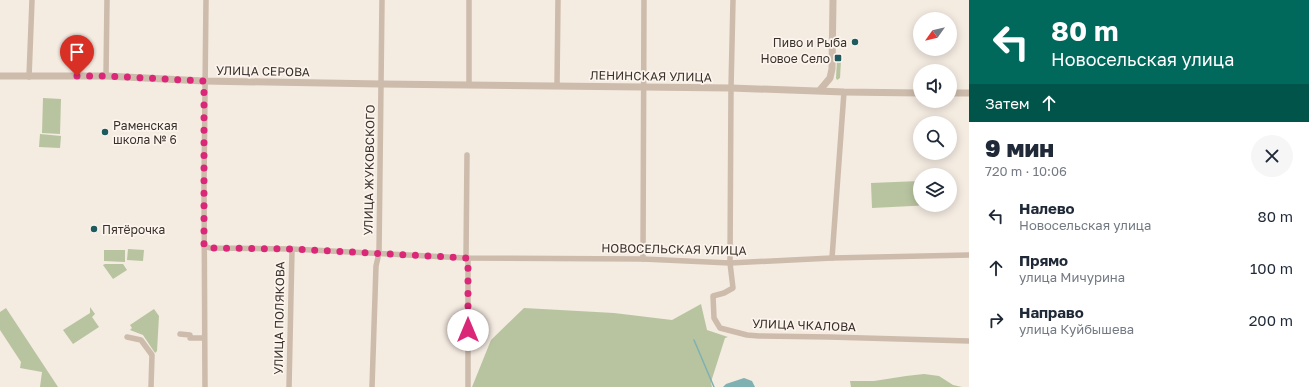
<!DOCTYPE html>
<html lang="ru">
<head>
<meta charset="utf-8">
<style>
  :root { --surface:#fff; --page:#f6f6f7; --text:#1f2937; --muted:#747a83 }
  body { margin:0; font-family:"Golos Text",sans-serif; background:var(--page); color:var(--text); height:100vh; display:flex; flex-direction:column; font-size:15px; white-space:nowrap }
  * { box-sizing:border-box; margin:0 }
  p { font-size:13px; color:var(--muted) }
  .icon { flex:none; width:22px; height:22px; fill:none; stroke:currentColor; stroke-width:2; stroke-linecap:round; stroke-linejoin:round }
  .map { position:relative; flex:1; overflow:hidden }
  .details { display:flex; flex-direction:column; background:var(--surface); width:340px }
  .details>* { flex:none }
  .banner { background:#00695c; color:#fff; overflow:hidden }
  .needle { width:26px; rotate:236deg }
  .tools { position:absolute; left:913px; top:12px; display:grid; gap:8px }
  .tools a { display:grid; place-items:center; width:44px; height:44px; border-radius:50%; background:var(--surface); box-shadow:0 2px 10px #0003; font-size:20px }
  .pin { position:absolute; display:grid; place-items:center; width:34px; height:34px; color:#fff; margin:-41px -17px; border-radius:50% 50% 50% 0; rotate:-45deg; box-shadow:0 0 4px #0007 }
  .pin .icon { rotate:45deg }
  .me { position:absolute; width:44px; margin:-22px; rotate:0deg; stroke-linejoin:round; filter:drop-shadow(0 0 3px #0008) }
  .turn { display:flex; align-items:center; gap:14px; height:84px; padding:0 16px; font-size:18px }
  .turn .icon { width:52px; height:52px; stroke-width:2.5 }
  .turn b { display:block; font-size:28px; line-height:34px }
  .then { display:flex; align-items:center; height:38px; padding:0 16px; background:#0003; gap:8px; font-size:15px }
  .round { display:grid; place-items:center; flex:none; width:42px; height:42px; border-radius:21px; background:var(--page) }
  .summary { display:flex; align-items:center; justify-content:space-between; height:68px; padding:0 16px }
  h1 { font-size:24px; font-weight:800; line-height:30px }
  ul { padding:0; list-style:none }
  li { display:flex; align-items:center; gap:12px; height:52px; padding:0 16px }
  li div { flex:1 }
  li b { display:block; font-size:15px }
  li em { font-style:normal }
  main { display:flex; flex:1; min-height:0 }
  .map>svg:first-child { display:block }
  .green { fill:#b8c4a0 }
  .water { fill:#7fb0b2 }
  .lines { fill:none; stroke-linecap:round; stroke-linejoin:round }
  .stream { stroke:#7fb0b2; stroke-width:1.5 }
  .minor { stroke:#cdbbac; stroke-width:5.5 }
  .tertiary { stroke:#cdbbac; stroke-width:7 }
  .route { stroke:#db2777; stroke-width:7; stroke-dasharray:0 12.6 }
  .poi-dot { fill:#1f5a5e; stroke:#fbf5ee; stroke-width:1.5 }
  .labels { text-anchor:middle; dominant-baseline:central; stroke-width:3.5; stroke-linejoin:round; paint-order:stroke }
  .poi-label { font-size:12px; fill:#3b302b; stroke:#fbf5ee; text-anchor:end }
  .street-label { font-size:12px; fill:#3b302b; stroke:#fbf5ee }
</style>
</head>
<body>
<main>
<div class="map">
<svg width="969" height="387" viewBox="0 0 969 387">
  <rect width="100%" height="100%" fill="#f4ebe1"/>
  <g class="green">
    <polygon points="839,58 841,60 840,78 837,80 836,78 837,60"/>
    <polygon points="43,98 61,99 60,134 42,133"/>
    <polygon points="40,134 61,136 60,148 39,147"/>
    <polygon points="920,181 920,205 932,205 872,208 871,183"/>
    <polygon points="128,249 144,250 143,261 127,260"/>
    <polygon points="104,250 125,250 125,262 104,261"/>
    <polygon points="105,264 123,264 127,270 113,279 103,265"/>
    <polygon points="701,304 707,330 728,337 725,338 711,382 712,387 472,387 491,340 524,308 614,313 672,320"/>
    <polygon points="90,307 95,314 92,317 99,327 73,344 63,330 90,313"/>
    <polygon points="6,308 58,387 40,387 42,372 20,368 21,362 0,330 0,312"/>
    <polygon points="154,309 159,316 157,351 155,353 143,335 130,330 132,328 130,325"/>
    <polygon points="924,374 939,376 953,385 962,387 851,387 850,381 874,381 906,376"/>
  </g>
  <polygon class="water" points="744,378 752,381 755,387 723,387 726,384"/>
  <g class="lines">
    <polyline class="stream" points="694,340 714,387"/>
    <g class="minor">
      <polyline points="469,0 469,85"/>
      <polyline points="733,0 731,88 730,263 733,288 724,293 713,296 714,318 720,328 747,335 759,336 829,337 969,341"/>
      <polyline points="106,76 107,0"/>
      <polyline points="29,77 32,0"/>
      <polyline points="557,86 558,0"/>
      <polyline points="204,246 210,248 292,249 466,258 643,259 730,263 832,258 969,255"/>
      <polyline points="466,258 467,155"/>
      <polyline points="832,258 844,92"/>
      <polyline points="643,259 644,0"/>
      <polyline points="180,334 190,335 190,338 204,338"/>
      <polyline points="127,337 141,340 152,355 151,387"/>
      <polyline points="205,387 204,184 206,0"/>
      <polyline points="289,387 292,249"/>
      <polyline points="372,387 376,266 379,253 382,0"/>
      <polyline points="468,387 468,258"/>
    </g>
    <g class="tertiary">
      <polyline points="0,76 106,76 204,81 381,84 731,88 844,92 920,93"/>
      <polyline points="820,90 830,78 832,69 833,0"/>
      <polyline points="950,93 969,93"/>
    </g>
  </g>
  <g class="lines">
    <polyline class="route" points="77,76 106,76 204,81 204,246 210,248 292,249 468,258 468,330"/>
  </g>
  <g class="poi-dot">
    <circle cx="855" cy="42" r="4"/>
    <rect x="834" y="54" width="8" height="8" rx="2"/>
    <circle cx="105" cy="132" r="4"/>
    <circle cx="94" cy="229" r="4"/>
  </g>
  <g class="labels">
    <g class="poi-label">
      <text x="847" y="42">Пиво и Рыба</text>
      <text x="830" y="58">Новое Село</text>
      <text x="113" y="125" text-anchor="start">Раменская<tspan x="113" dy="14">школа № 6</tspan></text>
      <text x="102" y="229" text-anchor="start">Пятёрочка</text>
    </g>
    <g class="street-label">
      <text transform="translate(263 71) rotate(1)">УЛИЦА СЕРОВА</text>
      <text transform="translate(651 76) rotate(1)">ЛЕНИНСКАЯ УЛИЦА</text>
      <text transform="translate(369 170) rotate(-89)">УЛИЦА ЖУКОВСКОГО</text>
      <text transform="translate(674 249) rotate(1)">НОВОСЕЛЬСКАЯ УЛИЦА</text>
      <text transform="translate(279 318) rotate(-89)">УЛИЦА ПОЛЯКОВА</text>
      <text transform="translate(804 325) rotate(2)">УЛИЦА ЧКАЛОВА</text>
    </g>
  </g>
</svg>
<div class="tools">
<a><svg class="needle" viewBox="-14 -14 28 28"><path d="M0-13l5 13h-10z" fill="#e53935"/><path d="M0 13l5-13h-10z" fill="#747a83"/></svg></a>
<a><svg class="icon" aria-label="sound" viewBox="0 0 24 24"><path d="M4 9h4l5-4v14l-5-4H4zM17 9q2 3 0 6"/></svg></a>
<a><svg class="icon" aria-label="search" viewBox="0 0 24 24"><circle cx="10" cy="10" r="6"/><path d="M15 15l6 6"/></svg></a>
<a><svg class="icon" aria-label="layers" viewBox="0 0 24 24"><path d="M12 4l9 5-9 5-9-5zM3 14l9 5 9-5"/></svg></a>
</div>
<div class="pin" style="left:77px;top:76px;background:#d93025"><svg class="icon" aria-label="arrive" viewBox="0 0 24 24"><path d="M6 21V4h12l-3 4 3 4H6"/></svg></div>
<svg class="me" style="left:468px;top:330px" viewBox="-20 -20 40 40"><circle r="19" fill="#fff"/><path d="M0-13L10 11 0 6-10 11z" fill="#db2777"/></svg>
</div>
<section class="details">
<div class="banner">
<div class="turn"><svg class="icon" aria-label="left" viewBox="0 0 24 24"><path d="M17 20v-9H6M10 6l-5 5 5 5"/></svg><div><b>80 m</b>Новосельская улица</div></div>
<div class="then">Затем<svg class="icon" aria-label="ahead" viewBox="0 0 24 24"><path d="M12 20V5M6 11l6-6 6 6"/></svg></div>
</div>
<div class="summary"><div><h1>9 мин</h1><p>720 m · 10:06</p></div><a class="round"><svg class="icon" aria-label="close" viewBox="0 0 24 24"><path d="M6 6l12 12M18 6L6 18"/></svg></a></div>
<ul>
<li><svg class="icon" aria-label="left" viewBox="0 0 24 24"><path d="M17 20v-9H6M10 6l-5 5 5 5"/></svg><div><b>Налево</b><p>Новосельская улица</p></div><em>80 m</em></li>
<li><svg class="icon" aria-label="ahead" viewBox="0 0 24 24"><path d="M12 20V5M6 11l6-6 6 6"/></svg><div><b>Прямо</b><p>улица Мичурина</p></div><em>100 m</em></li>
<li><svg class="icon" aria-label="right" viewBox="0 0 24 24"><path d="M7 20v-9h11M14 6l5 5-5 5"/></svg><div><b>Направо</b><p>улица Куйбышева</p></div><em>200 m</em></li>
</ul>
</section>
</main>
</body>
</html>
